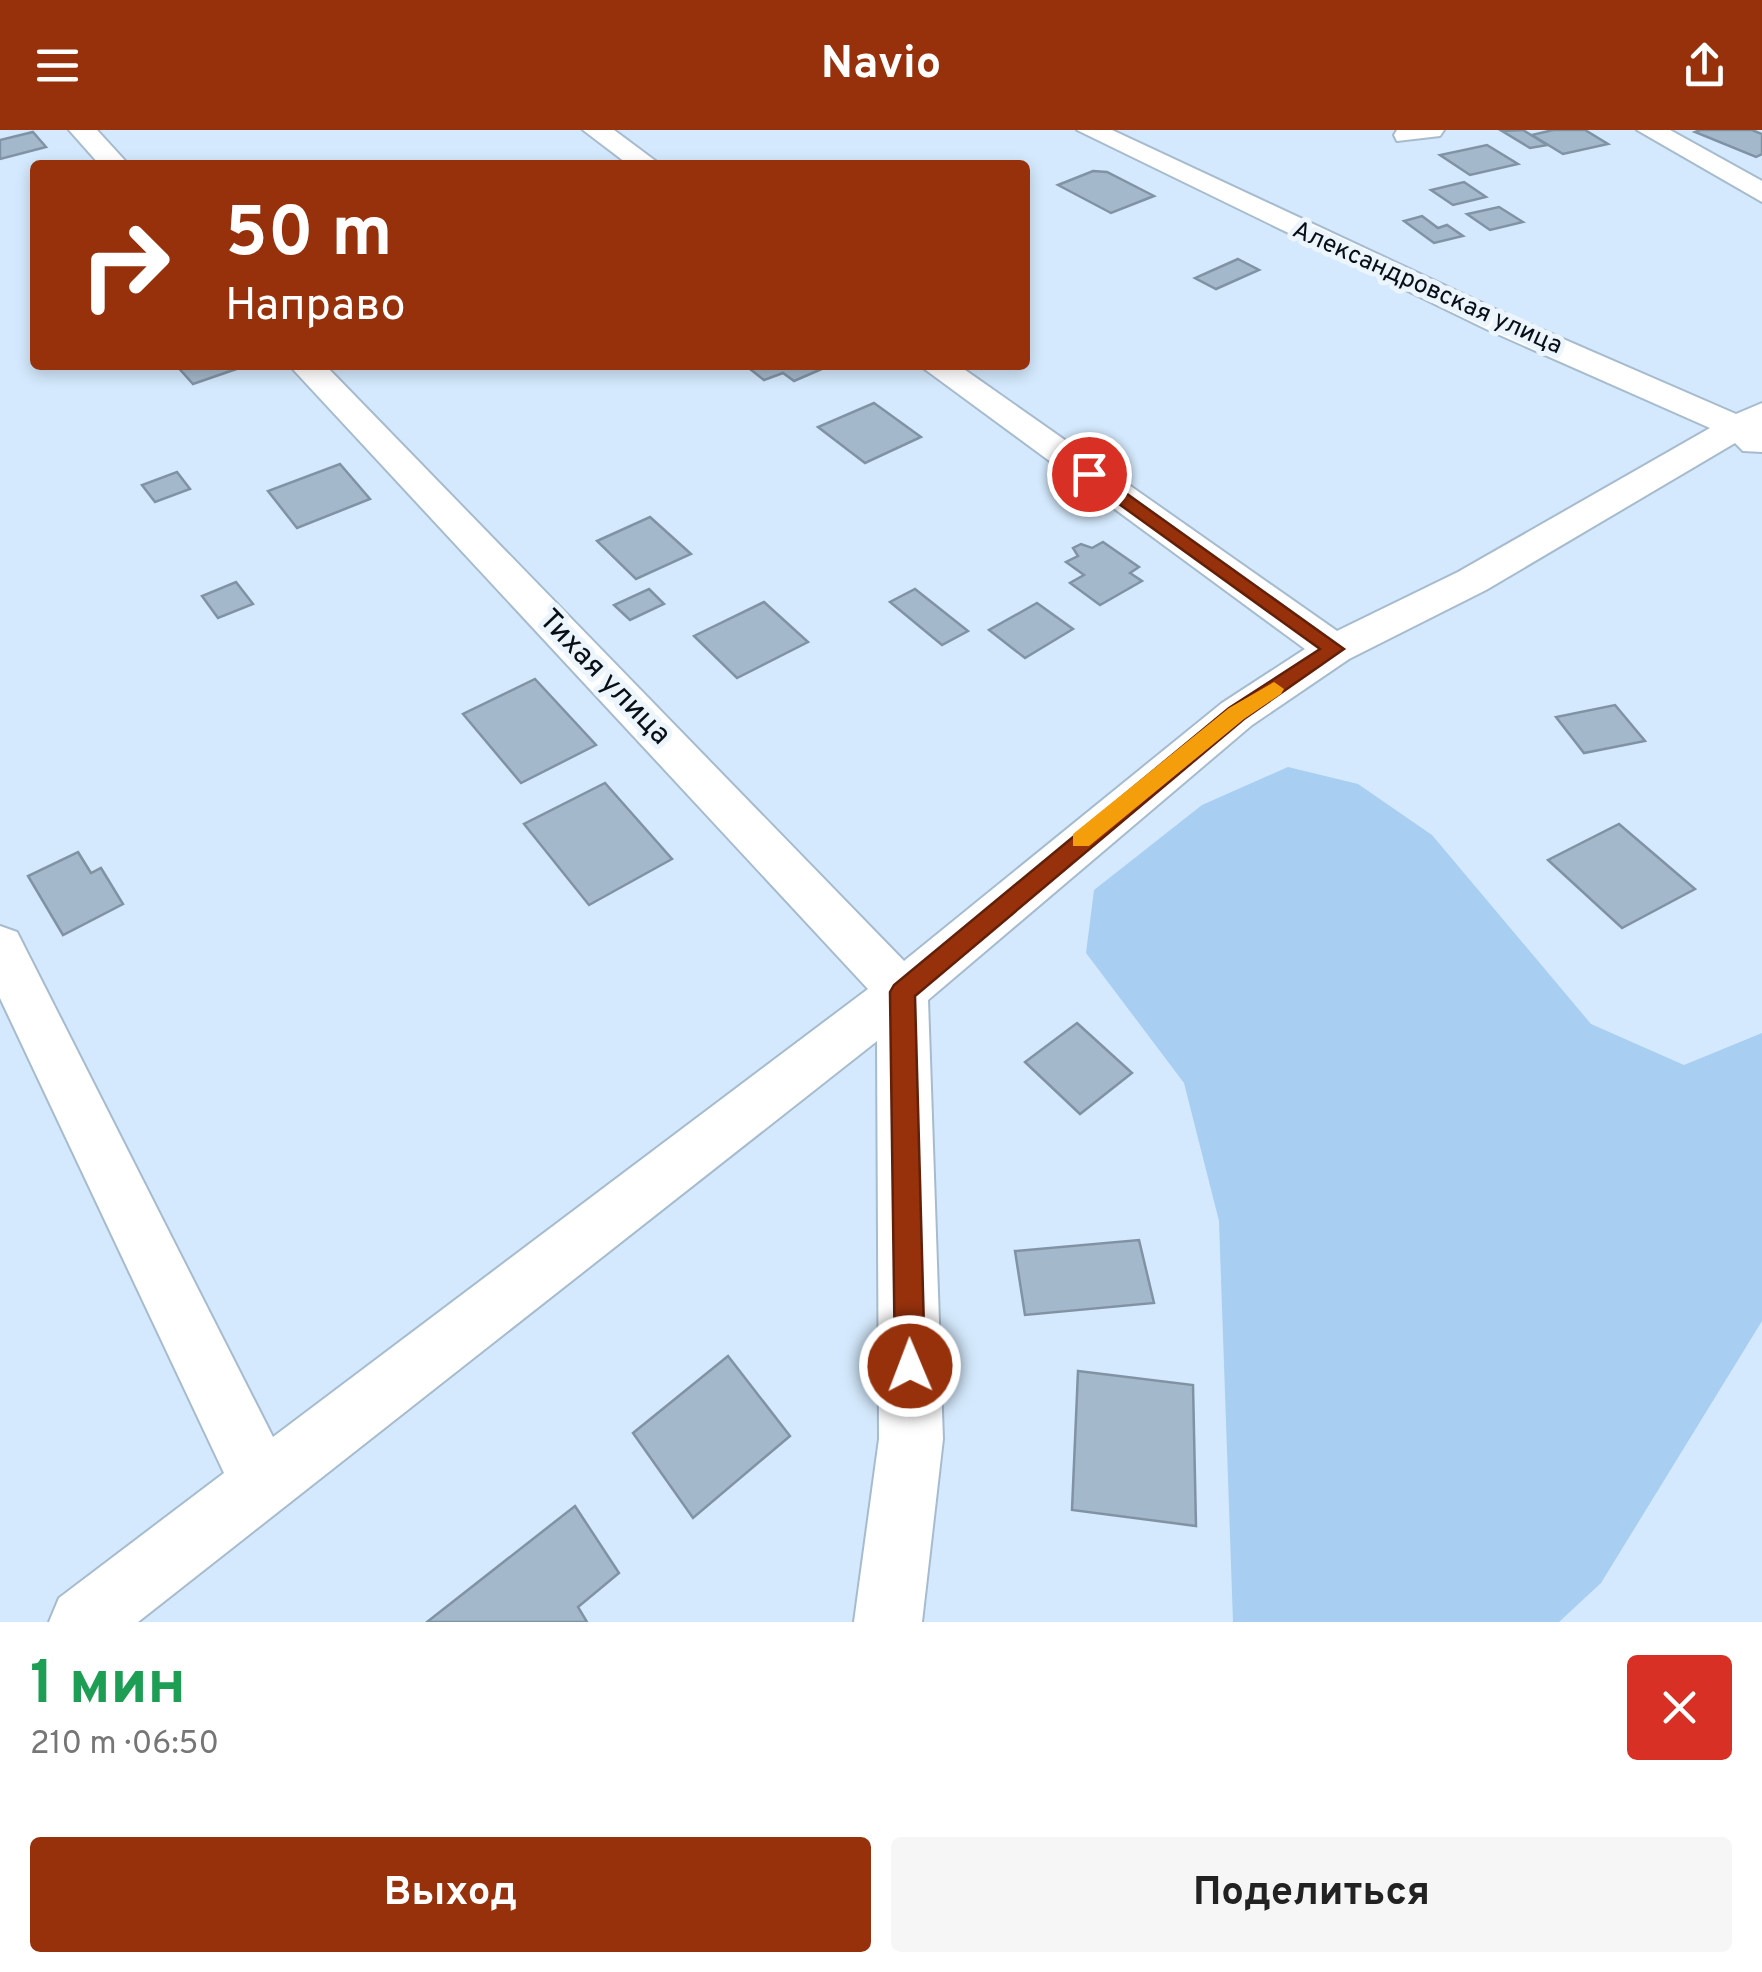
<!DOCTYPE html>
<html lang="ru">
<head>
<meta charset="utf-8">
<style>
  :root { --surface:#fff; --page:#f6f6f6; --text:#222; --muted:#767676; --accent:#97310c }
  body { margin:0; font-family:Overpass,sans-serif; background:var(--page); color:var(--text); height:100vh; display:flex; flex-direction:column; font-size:38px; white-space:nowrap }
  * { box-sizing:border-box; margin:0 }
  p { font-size:32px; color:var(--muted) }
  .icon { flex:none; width:55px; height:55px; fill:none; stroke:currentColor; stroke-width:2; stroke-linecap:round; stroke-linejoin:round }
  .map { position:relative; height:1492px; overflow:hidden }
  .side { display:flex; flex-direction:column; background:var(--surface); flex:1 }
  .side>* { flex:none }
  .top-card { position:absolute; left:30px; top:30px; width:1000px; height:210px; border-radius:10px; box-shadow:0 5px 15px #0003; background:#97310c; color:#fff; overflow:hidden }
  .pin { position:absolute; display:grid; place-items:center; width:85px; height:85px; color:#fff; margin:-42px; border:5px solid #fff; border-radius:50%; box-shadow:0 2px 10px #0007 }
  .me { position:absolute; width:110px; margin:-55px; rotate:359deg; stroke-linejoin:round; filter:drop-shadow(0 0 8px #0008) }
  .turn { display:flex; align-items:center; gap:35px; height:210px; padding:0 30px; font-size:45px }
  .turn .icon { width:130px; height:130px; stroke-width:2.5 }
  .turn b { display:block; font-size:70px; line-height:85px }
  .round { display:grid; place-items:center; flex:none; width:105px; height:105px; border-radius:10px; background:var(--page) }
  .summary { display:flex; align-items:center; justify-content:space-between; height:170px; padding:0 30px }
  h1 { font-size:60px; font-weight:700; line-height:75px; color:#1e9e55 }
  .cta { display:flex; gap:20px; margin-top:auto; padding:20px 30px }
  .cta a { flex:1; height:115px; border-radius:10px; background:var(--accent); color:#fff; font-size:40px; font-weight:700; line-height:115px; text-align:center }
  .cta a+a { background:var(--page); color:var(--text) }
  header { display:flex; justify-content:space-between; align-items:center; height:130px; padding:0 30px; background:var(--accent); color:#fff; font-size:45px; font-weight:700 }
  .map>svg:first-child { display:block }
  .green { fill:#a8cef2 }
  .building { fill:#a4b8cb; stroke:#8093a5; stroke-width:2.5 }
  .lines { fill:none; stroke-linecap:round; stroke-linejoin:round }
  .minor-casing { stroke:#a7bbce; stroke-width:4 }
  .minor { fill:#fff; fill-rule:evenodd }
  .route { fill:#97310c; stroke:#622008; stroke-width:2.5 }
  .slow { fill:#f59e0b }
  .labels { text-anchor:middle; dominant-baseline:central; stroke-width:10; stroke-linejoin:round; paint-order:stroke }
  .far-street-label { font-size:25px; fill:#080f16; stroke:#ecf4fc }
  .street-label { font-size:30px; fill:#080f16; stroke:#ecf4fc }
</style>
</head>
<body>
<header><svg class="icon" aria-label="menu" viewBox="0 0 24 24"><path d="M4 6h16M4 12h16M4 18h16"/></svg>Navio<svg class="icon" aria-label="share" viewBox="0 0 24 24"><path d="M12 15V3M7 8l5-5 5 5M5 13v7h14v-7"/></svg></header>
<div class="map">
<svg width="1762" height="1492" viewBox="0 0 1762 1492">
  <rect width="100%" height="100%" fill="#d4e9fd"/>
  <polygon class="green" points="1288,637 1358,654 1432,705 1591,894 1684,935 1762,903 1762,1191 1601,1453 1559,1492 1233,1492 1219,1091 1184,953 1086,823 1094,760 1202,675"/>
  <g class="building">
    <polygon points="1523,0 1547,15 1530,18 1502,1"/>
    <polygon points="1553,0 1585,0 1608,14 1563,24 1532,5"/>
    <polygon points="1700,0 1752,0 1762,4 1762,24 1756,27 1695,2"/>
    <polygon points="33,2 46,17 0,29 0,10"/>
    <polygon points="1487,15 1518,34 1470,45 1440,25"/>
    <polygon points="1093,41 1107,42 1154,66 1111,83 1058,55"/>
    <polygon points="1464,52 1486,67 1453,75 1431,60"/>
    <polygon points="1499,77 1523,92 1490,100 1467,84"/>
    <polygon points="1422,86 1438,98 1447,95 1463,106 1434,113 1404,91"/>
    <polygon points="1238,129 1259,140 1216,159 1195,148"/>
    <polygon points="176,235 248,235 193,254"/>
    <polygon points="745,235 831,235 794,251 783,243 764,250"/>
    <polygon points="874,273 921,307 865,333 818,297"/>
    <polygon points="340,334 370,369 297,398 268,361"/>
    <polygon points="177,342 190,359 155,372 142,355"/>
    <polygon points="650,387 691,424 636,449 597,411"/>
    <polygon points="1103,412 1139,437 1130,443 1142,451 1100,475 1070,453 1084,445 1066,432 1078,426 1073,418 1081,414 1092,418"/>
    <polygon points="236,452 253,474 218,488 202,466"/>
    <polygon points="649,459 664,474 630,490 614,475"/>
    <polygon points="915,459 968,501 942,515 890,472"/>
    <polygon points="764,472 808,512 737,548 694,506"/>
    <polygon points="1037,473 1073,499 1025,528 989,500"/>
    <polygon points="535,549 596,615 521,653 463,584"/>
    <polygon points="1615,575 1645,611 1584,623 1556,587"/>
    <polygon points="605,653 672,729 589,775 524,694"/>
    <polygon points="1619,694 1695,759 1622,798 1548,730"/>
    <polygon points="78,722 91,743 101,738 123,774 63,805 28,746"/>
    <polygon points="1077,893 1132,943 1080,984 1025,932"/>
    <polygon points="1139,1110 1154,1173 1025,1185 1015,1121"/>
    <polygon points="728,1226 790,1306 693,1388 633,1303"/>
    <polygon points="1078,1241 1193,1255 1196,1396 1072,1380"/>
    <polygon points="575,1376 619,1443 578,1477 587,1492 427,1492"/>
  </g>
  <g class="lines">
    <g class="minor-casing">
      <g id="minor">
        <polygon points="69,0 97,0 129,35 100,35"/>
        <polygon points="583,0 614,0 661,35 629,35"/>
        <polygon points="1077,0 1112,0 1508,185 1736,284 1762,273 1762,322 1743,321 1735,313 1486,460 1349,529 1252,595 928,870 943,1309 922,1492 854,1492 879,1309 877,911 138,1492 49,1492 59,1468 224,1343 0,868 0,796 17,802 273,1307 868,859 289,235 325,235 904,831 1222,573 1305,519 919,235 958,235 1337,501 1458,442 1710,298 1486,199"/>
        <polygon points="1397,0 1444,0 1440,6 1397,11 1394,5"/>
        <polygon points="1637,0 1670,0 1762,51 1762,72"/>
      </g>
    </g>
    <use href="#minor" class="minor"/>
  </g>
  <polygon class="route" points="1083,341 1095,341 1344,519 1244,589 915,866 925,1236 920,1247 910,1251 900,1247 895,1236 890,862 894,855 1229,578 1320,519 1083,348"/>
  <polygon class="slow" points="1274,552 1284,559 1281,564 1244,589 1089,716 1073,716 1073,704 1229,578"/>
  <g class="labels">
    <g class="far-street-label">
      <text transform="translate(1427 159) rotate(24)">Александровская улица</text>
    </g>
    <g class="street-label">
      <text transform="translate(604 548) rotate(46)">Тихая улица</text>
    </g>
  </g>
</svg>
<div class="pin" style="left:1089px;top:344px;background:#d93025"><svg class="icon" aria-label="arrive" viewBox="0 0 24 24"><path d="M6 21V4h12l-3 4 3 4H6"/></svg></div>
<svg class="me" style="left:910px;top:1236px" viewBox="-20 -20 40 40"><circle r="17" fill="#97310c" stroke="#fff" stroke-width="3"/><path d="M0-11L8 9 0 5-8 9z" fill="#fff"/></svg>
<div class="top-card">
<div class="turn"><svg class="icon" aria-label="right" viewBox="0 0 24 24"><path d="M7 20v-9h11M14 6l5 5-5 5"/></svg><div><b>50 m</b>Направо</div></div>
</div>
</div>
<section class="side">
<div class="summary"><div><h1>1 мин</h1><p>210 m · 06:50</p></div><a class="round" style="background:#d93025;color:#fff"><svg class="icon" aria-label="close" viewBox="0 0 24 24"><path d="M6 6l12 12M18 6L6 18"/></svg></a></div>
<div class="cta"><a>Выход</a><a>Поделиться</a></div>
</section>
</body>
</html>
